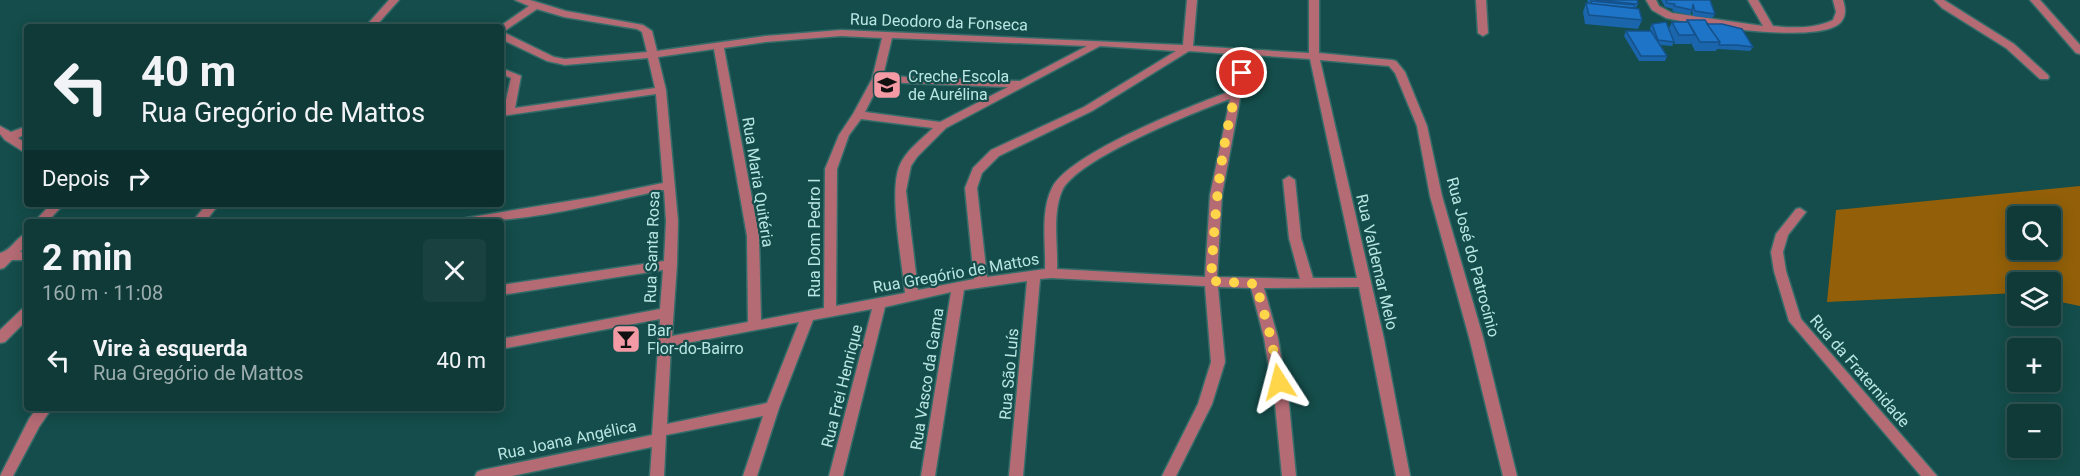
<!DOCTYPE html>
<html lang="pt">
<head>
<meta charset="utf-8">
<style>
  :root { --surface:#0f3a38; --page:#184140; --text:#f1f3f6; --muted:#9badae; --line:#2f5453 }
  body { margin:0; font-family:Roboto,sans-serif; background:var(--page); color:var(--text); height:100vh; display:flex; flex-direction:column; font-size:22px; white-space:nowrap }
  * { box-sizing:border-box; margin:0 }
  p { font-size:20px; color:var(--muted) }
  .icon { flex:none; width:33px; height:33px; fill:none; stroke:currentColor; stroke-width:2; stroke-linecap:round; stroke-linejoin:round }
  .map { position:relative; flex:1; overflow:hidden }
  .side { position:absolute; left:24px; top:219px; width:480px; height:192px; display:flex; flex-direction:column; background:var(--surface); border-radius:6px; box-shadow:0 3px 15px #0003,0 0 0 2px var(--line) }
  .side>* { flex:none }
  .guide { position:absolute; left:24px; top:24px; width:480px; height:183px; border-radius:6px; box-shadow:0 3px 15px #0003,0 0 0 2px var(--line); background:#0f3a38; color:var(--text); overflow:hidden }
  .tools { position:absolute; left:2007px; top:206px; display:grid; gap:12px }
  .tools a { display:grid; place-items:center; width:54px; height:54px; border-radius:6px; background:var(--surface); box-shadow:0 3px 15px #0003,0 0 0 2px var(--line); font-size:30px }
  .pin { position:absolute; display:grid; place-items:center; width:51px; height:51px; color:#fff; margin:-26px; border:3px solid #fff; border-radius:50%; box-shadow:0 2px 6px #0007 }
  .me { position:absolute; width:66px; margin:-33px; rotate:351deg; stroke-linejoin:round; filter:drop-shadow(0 0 4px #0008) }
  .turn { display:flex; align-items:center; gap:21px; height:126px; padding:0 18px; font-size:27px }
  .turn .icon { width:78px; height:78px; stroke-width:2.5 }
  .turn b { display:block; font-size:42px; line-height:51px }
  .then { display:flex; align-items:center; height:57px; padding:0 18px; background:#0003; gap:12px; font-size:22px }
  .round { display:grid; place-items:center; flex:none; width:63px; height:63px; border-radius:6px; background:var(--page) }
  .head { display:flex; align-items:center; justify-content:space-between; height:102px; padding:0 18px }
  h1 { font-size:36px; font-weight:700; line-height:45px }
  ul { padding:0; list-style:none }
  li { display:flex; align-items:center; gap:18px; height:78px; padding:0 18px }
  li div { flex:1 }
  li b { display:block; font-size:22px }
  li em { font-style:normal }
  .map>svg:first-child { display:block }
  .green { fill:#936009; fill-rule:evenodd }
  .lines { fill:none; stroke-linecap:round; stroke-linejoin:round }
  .minor-casing { stroke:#356c69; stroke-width:3 }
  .minor { fill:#b56b74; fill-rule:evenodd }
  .wall { fill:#1a65ab }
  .building { fill:#1e75c7; stroke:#15528b; stroke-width:1.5 }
  .route { stroke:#ffd54a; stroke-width:10; stroke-dasharray:0 18 }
  .labels { text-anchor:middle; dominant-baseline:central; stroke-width:4.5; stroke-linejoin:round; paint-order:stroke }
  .street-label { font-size:16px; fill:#b8e6e3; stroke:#144d4b }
  .poi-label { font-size:16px; fill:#b8e6e3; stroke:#144d4b; text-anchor:start }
</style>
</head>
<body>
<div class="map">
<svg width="2080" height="476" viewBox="0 0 2080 476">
  <rect width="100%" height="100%" fill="#144d4b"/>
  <path class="green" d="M2080,186V306L2051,300L2050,282H2018L2017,293L1827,302L1836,210ZM2018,216H2050V249H2018Z"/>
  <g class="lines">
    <g class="minor-casing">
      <g id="minor">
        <polygon points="389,0 399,0 375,27 365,27"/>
        <path d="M515,0H530L566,11L643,25L652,31L657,51L765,36L841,30L1183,45L1187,0H1197L1193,46L1309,53V0H1319V53L1392,60L1396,61L1405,72L1427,126L1442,196L1483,337L1517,476H1503L1469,337L1430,196L1417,126L1395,73L1389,66L1320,60L1384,339L1410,476H1396L1359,287L1264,288L1278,338L1289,404L1296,476H1282L1275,404L1264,338L1251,288L1218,287L1225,362L1212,404L1176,476H1162L1198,404L1211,362L1205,286L1051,278L1040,279L1023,476H1009L1027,281L964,290L935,476H921L951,292L885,307L843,476H829L872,309L813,320L779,408L757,476H743L763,416L666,435L664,476H650L652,447L512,476H475L477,472L482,470L652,435L660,319L501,349V339L660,309L663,270L501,295V285L664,261L666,221L664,190C597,204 528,222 460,222L466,218L594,197L663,183L656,94L501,116V110L504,109L511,78L501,74V68L521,76L515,108L655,88L648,58L565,65L547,61L501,39V27H499L529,6ZM537,9L564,17L637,29L642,32L647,52L565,59L554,57L503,32ZM841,36L882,38L872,79L853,114L839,135L825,169L824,308L761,320L759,236L724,48L765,42ZM892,38L1087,46L1020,81L883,76ZM1100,46L1176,51L1084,107L991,150L973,168L965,188L974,279L918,290L906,191L911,166L917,157L946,128ZM714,49L747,236L748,322L672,336L677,264L678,221L666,90L658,57ZM1189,51L1243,55L1231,91C1193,105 1069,153 1052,188C1040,212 1046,244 1045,269L987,277L977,188L982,173L999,156L1092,111ZM1253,55L1310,59L1357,278H1313L1301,238L1295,180L1289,176L1283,180L1289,238L1300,279L1217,277L1222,195L1241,93ZM880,82L1008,87L940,122L865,112ZM1230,99L1210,195L1205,277L1057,269C1058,245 1052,214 1062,191C1076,159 1195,112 1230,99ZM861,119L933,128C922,139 905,151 899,167C889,195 902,261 905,293L836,306L837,169L849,135ZM799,322L767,403L667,424L671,346Z"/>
        <polygon points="1476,0 1486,0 1488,33 1483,36 1478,33"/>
        <path d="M1646,0H1656L1659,6L1672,13L1763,26L1748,0H1758L1773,26C1793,28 1814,29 1833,20L1836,12L1833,0H1843C1845,7 1847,15 1841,22C1821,45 1696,25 1666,18L1652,10Z"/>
        <polygon points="1934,0 1944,0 2014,44 2048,75 2049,77 2048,79 2040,79 2006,48 1942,8"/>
        <polygon points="2030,0 2040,0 2080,45 2080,54 2076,53"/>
        <polygon points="445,24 475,24 480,27 440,27"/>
        <polygon points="0,126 11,132 27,126 27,133 18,138 27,144 27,154 5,140 0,134"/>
        <polygon points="51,204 64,204 47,222 34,222"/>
        <polygon points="207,204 219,204 205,222 192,222"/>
        <polygon points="1800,208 1806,212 1788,235 1783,252 1786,271 1801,319 1937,476 1921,476 1789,321 1774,271 1771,252 1776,234 1796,209"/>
        <path d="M27,233V244L20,252H27V260H12L4,268L0,269V253C12,250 16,237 27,233Z"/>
        <polygon points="27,307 27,320 5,342 0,343 0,330 22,309"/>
        <polygon points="37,408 52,408 39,427 13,476 0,476 29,419"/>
      </g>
    </g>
    <use href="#minor" class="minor"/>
  </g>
  <g class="wall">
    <polygon points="1587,0 1637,0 1638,4 1636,8 1642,20 1638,29 1585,24 1583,12 1586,3 1589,4"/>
    <polygon points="1661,0 1710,0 1715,14 1712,18 1693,16 1692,10 1690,15 1672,11 1673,9 1665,7"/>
    <polygon points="1687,20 1707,24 1753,47 1750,51 1735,50 1717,49 1716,51 1695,51 1691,43 1690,44 1675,44 1674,42 1672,46 1660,45 1667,56 1665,61 1639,61 1624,36 1626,31 1651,32 1650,28 1652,24 1669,28 1672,22 1686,22"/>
  </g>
  <g class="building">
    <polygon points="1595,0 1637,0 1638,4"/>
    <polygon points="1666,0 1710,0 1715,14 1695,11 1693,4 1692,10 1674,6 1675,4 1667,3"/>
    <polygon points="1591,1 1634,5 1635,8 1592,4"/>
    <polygon points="1586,3 1639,9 1642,20 1589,15"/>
    <polygon points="1687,20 1705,20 1720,42 1700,42"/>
    <polygon points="1666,22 1674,42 1658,40 1652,24"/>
    <polygon points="1672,22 1688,22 1695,35 1679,35"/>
    <polygon points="1707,24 1722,24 1742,29 1753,47 1737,45 1719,45 1720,42"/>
    <polygon points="1626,31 1651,31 1667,56 1641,56"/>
  </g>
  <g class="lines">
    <path class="route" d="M1242,73C1220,140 1215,211 1211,281L1256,284L1271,338L1279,382"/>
  </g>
  <defs>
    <g id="school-square" transform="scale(1.5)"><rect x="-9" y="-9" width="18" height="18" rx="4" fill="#f49aa5" stroke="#144d4b"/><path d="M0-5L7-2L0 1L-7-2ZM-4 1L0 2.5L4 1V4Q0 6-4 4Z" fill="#111"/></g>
    <g id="bar-square" transform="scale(1.5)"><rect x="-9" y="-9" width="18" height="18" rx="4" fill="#f49aa5" stroke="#144d4b"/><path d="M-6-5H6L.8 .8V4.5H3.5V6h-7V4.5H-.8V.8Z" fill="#111"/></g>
  </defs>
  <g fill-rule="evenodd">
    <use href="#school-square" x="887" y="85"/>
    <use href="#bar-square" x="626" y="339"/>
  </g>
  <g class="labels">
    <g class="street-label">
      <text transform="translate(939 22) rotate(2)">Rua Deodoro da Fonseca</text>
      <text transform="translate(758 182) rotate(81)">Rua Maria Quitéria</text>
      <text transform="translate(814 238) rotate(-90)">Rua Dom Pedro I</text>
      <text transform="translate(652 247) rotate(-88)">Rua Santa Rosa</text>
      <text transform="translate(1473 257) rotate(75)">Rua José do Patrocínio</text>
      <text transform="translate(1377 262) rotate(77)">Rua Valdemar Melo</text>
      <text transform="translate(956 273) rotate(-10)">Rua Gregório de Mattos</text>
      <text transform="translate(1860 371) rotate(49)">Rua da Fraternidade</text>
      <text transform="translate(1009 374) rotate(-85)">Rua São Luís</text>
      <text transform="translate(927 379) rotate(-81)">Rua Vasco da Gama</text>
      <text transform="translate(842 386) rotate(-76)">Rua Frei Henrique</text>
      <text transform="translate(567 440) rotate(-12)">Rua Joana Angélica</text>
    </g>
    <g class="poi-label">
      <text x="908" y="76">Creche Escola<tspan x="908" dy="18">de Aurélina</tspan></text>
      <text x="647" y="330">Bar<tspan x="647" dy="18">Flor-do-Bairro</tspan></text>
    </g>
  </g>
</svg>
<div class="tools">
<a><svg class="icon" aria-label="search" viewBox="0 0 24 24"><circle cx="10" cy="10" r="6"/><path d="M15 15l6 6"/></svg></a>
<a><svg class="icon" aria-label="layers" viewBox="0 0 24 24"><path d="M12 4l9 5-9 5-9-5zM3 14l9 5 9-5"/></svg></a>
<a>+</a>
<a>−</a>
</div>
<div class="pin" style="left:1242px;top:73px;background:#d93025"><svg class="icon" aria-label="arrive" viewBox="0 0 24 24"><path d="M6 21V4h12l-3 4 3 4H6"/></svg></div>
<svg class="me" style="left:1279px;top:382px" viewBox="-20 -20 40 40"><path d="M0-17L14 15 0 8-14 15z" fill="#ffd54a" stroke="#fff" stroke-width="4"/></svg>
<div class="guide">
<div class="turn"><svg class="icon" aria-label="left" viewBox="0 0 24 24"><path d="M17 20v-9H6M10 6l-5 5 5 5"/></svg><div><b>40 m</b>Rua Gregório de Mattos</div></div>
<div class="then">Depois<svg class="icon" aria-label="right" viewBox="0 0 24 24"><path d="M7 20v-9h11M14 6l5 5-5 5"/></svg></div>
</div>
<section class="side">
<div class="head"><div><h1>2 min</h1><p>160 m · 11:08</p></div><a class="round"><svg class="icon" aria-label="close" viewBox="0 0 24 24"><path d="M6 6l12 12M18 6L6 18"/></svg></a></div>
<ul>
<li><svg class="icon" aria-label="left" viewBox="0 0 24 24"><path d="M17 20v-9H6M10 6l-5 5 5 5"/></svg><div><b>Vire à esquerda</b><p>Rua Gregório de Mattos</p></div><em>40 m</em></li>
</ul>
</section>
</div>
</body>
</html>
